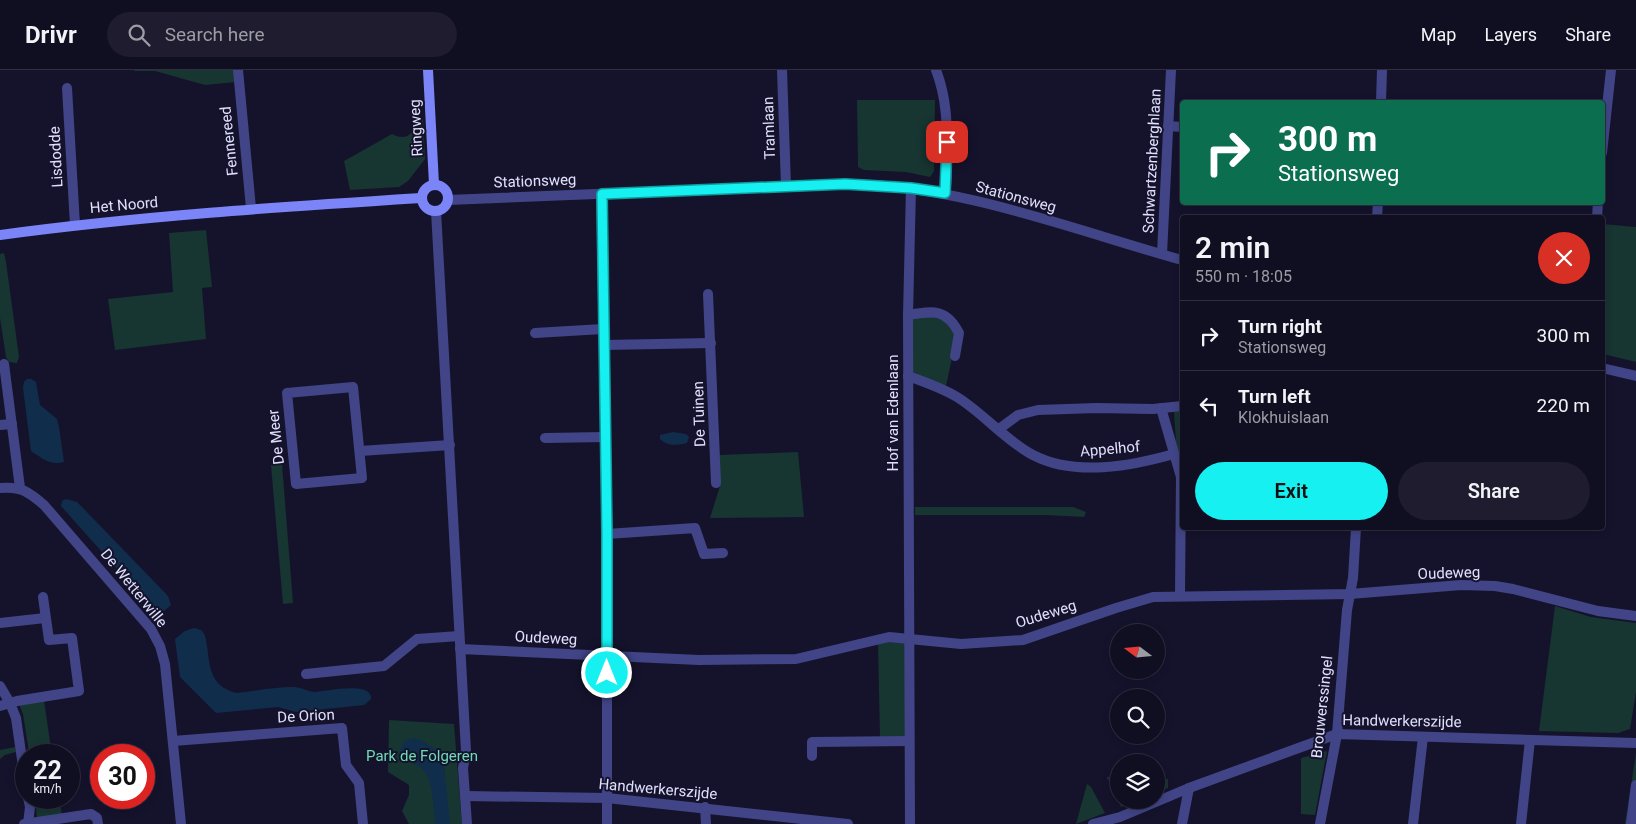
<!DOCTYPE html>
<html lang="en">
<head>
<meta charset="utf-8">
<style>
  :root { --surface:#100e21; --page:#1e1c2e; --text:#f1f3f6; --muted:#9c9ca5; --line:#302e3f; --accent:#17f0f1 }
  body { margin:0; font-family:Roboto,sans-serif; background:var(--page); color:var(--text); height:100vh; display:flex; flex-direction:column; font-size:19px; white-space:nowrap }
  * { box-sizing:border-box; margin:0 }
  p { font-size:16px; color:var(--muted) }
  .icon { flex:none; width:28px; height:28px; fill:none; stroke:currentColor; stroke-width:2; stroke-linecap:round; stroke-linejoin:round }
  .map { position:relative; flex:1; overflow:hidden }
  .sheet { position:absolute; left:1180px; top:145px; width:425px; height:315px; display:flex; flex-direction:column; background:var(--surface); border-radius:5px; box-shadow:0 2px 8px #0003,0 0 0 1px var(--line) }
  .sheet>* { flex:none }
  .top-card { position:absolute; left:1180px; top:30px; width:425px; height:105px; border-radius:5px; box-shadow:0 2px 8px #0003,0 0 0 1px var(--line); background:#0b6e4f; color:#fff; overflow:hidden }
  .needle { width:32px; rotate:286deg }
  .controls { position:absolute; left:1110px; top:554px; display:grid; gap:10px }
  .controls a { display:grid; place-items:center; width:55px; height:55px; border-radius:50%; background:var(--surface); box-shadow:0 2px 8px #0003,0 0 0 1px var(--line); font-size:25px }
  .speed { position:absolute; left:15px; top:674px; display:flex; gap:10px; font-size:25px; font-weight:700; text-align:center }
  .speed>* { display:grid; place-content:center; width:65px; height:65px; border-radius:50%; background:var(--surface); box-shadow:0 2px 8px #0003,0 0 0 1px var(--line); line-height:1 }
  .speed small { font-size:12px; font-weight:400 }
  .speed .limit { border:8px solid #d22; background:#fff; color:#111 }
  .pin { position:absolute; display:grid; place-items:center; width:42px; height:42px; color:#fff; margin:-21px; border-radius:10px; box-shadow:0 2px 8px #0006 }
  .me { position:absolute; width:55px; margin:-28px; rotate:0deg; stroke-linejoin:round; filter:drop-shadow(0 0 4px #0008) }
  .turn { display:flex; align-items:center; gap:18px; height:105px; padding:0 15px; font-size:22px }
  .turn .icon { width:65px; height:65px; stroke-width:2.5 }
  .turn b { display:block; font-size:35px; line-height:42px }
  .round { display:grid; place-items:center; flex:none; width:52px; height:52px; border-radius:26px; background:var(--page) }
  .overview { display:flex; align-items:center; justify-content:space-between; height:85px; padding:0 15px }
  h1 { font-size:30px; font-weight:600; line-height:38px }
  .action { display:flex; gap:10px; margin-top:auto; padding:10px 15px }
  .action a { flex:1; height:58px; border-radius:30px; background:var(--accent); color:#111; font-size:20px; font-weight:600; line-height:58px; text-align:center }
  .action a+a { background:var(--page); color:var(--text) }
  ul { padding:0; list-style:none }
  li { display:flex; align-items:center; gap:15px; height:70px; padding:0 15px; border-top:1px solid var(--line) }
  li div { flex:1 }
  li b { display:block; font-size:19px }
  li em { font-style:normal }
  header { display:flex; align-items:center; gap:30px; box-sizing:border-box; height:70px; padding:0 25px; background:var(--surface); border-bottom:1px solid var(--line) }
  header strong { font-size:24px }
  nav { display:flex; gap:28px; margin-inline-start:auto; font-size:18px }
  .search { width:350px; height:45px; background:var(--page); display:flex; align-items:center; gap:12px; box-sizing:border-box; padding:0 18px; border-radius:28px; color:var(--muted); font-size:19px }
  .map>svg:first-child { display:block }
  .green { fill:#173531 }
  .water { fill:#112d4c }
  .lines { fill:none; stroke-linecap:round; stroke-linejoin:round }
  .minor { stroke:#414587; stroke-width:10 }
  .tertiary { stroke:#414587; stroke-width:10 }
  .secondary { stroke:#7c85f7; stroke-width:10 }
  .route-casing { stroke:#0f9c9d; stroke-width:12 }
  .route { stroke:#17f0f1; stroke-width:9 }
  .labels { text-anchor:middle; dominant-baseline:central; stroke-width:4; stroke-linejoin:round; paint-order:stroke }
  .street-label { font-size:15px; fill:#e0e0fd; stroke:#15132c }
  .park-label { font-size:15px; fill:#6edbb5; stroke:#15132c }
</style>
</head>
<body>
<header>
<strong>Drivr</strong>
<div class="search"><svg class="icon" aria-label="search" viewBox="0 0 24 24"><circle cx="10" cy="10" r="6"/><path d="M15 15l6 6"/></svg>Search here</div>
<nav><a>Map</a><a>Layers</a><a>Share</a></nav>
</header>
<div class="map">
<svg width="1636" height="754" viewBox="0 0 1636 754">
  <rect width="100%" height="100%" fill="#15132c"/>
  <g class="green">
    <polygon points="134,0 234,0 236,12 205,15 155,1 135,1"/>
    <polygon points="857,30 935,30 934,101 930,107 906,102 864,100 858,97"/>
    <path d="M416,49H423L425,89L408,111L399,117L350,120L344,91L392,64C406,72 416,63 416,49Z"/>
    <polygon points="1602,154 1636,157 1636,292 1603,284"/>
    <polygon points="206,160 212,217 202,218 206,269 115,280 108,229 173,222 169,163"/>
    <polygon points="4,183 6,192 19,287 17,293 9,292 6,287 0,248 0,184"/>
    <polygon points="929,246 947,251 953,260 956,269 946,316 912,305 911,247"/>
    <polygon points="1182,339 1182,401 1178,402 1174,341"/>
    <polygon points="798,382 804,447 710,448 720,416 720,385"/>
    <polygon points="282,394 293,533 283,534 271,395"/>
    <polygon points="915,437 1073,437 1086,442 1084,447 1047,445 915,445"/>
    <polygon points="1555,536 1591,547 1636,553 1636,622 1630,659 1618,663 1539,661"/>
    <polygon points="890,571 905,572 905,668 880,668 878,573"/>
    <polygon points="44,630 51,679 29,682 23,644 19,634"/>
    <polygon points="389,650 454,654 462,754 409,754 402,741 409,725 409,715 388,702"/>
    <polygon points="15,677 16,682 5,685 0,689 0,680"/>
    <polygon points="1327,681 1315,745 1301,744 1301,688"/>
    <polygon points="1636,683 1636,754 1625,754"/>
    <polygon points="1106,707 1119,708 1119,730 1138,730 1121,737 1111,713"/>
    <polygon points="1156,709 1168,709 1168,718 1156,723"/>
    <polygon points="1087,714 1091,717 1105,743 1076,754"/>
    <polygon points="35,728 59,728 62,745 37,749"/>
  </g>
  <g class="water">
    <path d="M27,309H31L36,312L40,335L57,349L59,357L64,392C50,396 42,388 31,381L23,318L24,312Z"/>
    <path d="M673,362L686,364L689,367L687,373C677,375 668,377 660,369V365Z"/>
    <polygon points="66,429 77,432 81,436 168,526 171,535 164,541 153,539 61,436 62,431"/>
    <path d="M194,558C197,559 200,559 202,561C206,565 206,571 207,576C210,598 210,616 236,623C254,621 275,617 293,617C301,617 308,622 316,622C327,621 373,611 371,629L364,635L296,642L278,637L216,643L180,607L175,569L185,561Z"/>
    <path d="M413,668L421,670L443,685L450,754H435C433,738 434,708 421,698C413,692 405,693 400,682L404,671Z"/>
  </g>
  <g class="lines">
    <g class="minor">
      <polyline points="238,0 251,138"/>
      <polyline points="782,0 786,116"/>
      <path d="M936,0C947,29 947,54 947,84C947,97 948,110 945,123"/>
      <polyline points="67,18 75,155"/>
      <polyline points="1381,32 1382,0"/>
      <polyline points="1168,56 1182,57"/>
      <polyline points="1602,83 1611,0"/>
      <polyline points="601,124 607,464 607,754"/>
      <polyline points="1377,148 1378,132"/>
      <polyline points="1597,148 1598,132"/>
      <polyline points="1162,184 1171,0"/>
      <polyline points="708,224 716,413"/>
      <path d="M908,245C933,241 946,238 959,263L955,286"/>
      <polyline points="535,263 603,259"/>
      <polyline points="604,275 711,273"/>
      <polyline points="4,294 20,418"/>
      <path d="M908,306C925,312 942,318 957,327C983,343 1006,371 1033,385C1075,407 1131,396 1174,384"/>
      <polygon points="353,317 362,408 296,414 287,323"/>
      <polyline points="1161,338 1181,407 1180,526"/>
      <polyline points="0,355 12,354"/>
      <polyline points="999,359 1018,345 1038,340 1096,338 1153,339 1182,336"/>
      <polyline points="545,368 605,367"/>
      <polyline points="360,381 450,375"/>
      <path d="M0,418C21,416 29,422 44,435L151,559L160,576L165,594L181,754"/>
      <polyline points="607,464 695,458 704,484 723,483"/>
      <polyline points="0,553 45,548"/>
      <polyline points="460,579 699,590 796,589 889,567 961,574 1023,570 1116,538 1153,527 1350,524 1461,515 1495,516 1513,519 1598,541 1636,546"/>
      <polyline points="306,604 384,596 417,569 459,566"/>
      <polyline points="0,616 10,633 16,648 26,717"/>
      <polyline points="0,636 17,631 79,621 72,568 49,570 43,527"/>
      <polyline points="173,671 342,658 346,695 359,713 363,754"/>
      <polyline points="812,686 812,672 909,671"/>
      <polyline points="465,726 607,728 848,754"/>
      <polyline points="705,737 706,754"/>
      <polyline points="24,754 91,744 97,748 98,754"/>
      <polyline points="28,754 30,737 28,728"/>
      <polyline points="910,754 908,245 911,118"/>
      <polyline points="1093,754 1120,747 1189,718 1337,664 1636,673"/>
      <polyline points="1182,754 1189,718"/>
      <polyline points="1320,754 1337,664 1347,540 1353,508 1356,458"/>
      <polyline points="1413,754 1423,667"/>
      <polyline points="1521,754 1530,670"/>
      <polyline points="1631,754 1636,715"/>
    </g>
    <g class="tertiary">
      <path d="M448,130L845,114C958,114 1074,160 1182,190"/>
      <polyline points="436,141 466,681 463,698 467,754"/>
      <polyline points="1602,298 1636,306"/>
    </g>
    <g class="secondary">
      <polyline points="428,0 434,114"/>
      <circle cx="435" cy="128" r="13"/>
      <path d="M0,165C140,146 280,137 421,128"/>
    </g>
  </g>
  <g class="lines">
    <g class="route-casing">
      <polyline id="route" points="607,603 607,464 602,124 845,114 911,118 945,123 947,72"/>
    </g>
    <use href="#route" class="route"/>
  </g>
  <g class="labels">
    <g class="street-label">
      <text transform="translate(416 58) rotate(-93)">Ringweg</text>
      <text transform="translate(769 58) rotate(-92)">Tramlaan</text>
      <text transform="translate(229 71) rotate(-96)">Fennereed</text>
      <text transform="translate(56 87) rotate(-93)">Lisdodde</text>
      <text transform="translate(1152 91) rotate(-87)">Schwartzenberghlaan</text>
      <text transform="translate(535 111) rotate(-2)">Stationsweg</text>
      <text transform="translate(1016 127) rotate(15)">Stationsweg</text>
      <text transform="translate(124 135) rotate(-5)">Het Noord</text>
      <text transform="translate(893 343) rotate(-90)">Hof van Edenlaan</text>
      <text transform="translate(699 344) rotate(-92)">De Tuinen</text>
      <text transform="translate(276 367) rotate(-96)">De Meer</text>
      <text transform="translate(1110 379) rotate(-5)">Appelhof</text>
      <text transform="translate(1449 503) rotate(-2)">Oudeweg</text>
      <text transform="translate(134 518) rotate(51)">De Wetterwille</text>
      <text transform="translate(1046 544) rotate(-17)">Oudeweg</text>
      <text transform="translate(546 568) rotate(3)">Oudeweg</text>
      <text transform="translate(1322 637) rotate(-84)">Brouwerssingel</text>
      <text transform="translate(306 646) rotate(-3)">De Orion</text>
      <text transform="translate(1402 651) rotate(1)">Handwerkerszijde</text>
      <text transform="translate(658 719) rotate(5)">Handwerkerszijde</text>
    </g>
    <g class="park-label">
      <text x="422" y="686">Park de Folgeren</text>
    </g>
  </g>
</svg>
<div class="controls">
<a><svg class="needle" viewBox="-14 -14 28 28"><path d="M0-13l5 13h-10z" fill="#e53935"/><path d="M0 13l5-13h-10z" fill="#9c9ca5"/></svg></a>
<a><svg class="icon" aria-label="search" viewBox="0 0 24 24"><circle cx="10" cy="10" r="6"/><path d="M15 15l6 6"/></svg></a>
<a><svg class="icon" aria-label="layers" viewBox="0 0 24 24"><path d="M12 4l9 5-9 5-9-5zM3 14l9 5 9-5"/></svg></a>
</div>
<div class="speed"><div>22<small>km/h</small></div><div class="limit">30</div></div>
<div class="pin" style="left:947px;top:72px;background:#d93025"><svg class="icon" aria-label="arrive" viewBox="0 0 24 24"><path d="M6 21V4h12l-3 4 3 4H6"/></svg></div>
<svg class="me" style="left:607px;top:603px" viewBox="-20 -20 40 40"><circle r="17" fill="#17f0f1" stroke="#fff" stroke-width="3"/><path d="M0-11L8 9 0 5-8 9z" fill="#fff"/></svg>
<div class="top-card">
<div class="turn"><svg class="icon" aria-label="right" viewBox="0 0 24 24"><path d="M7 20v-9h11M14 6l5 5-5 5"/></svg><div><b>300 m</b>Stationsweg</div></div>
</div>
<section class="sheet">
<div class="overview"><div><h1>2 min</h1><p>550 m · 18:05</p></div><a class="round" style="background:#d93025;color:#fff"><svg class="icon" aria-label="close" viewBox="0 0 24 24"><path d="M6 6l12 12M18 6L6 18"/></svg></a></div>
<ul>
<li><svg class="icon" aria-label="right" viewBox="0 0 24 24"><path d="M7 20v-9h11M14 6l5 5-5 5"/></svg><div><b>Turn right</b><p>Stationsweg</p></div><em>300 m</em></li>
<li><svg class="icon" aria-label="left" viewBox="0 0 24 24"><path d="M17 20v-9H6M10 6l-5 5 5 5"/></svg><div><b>Turn left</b><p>Klokhuislaan</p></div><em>220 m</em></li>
</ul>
<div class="action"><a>Exit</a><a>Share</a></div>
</section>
</div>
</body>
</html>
